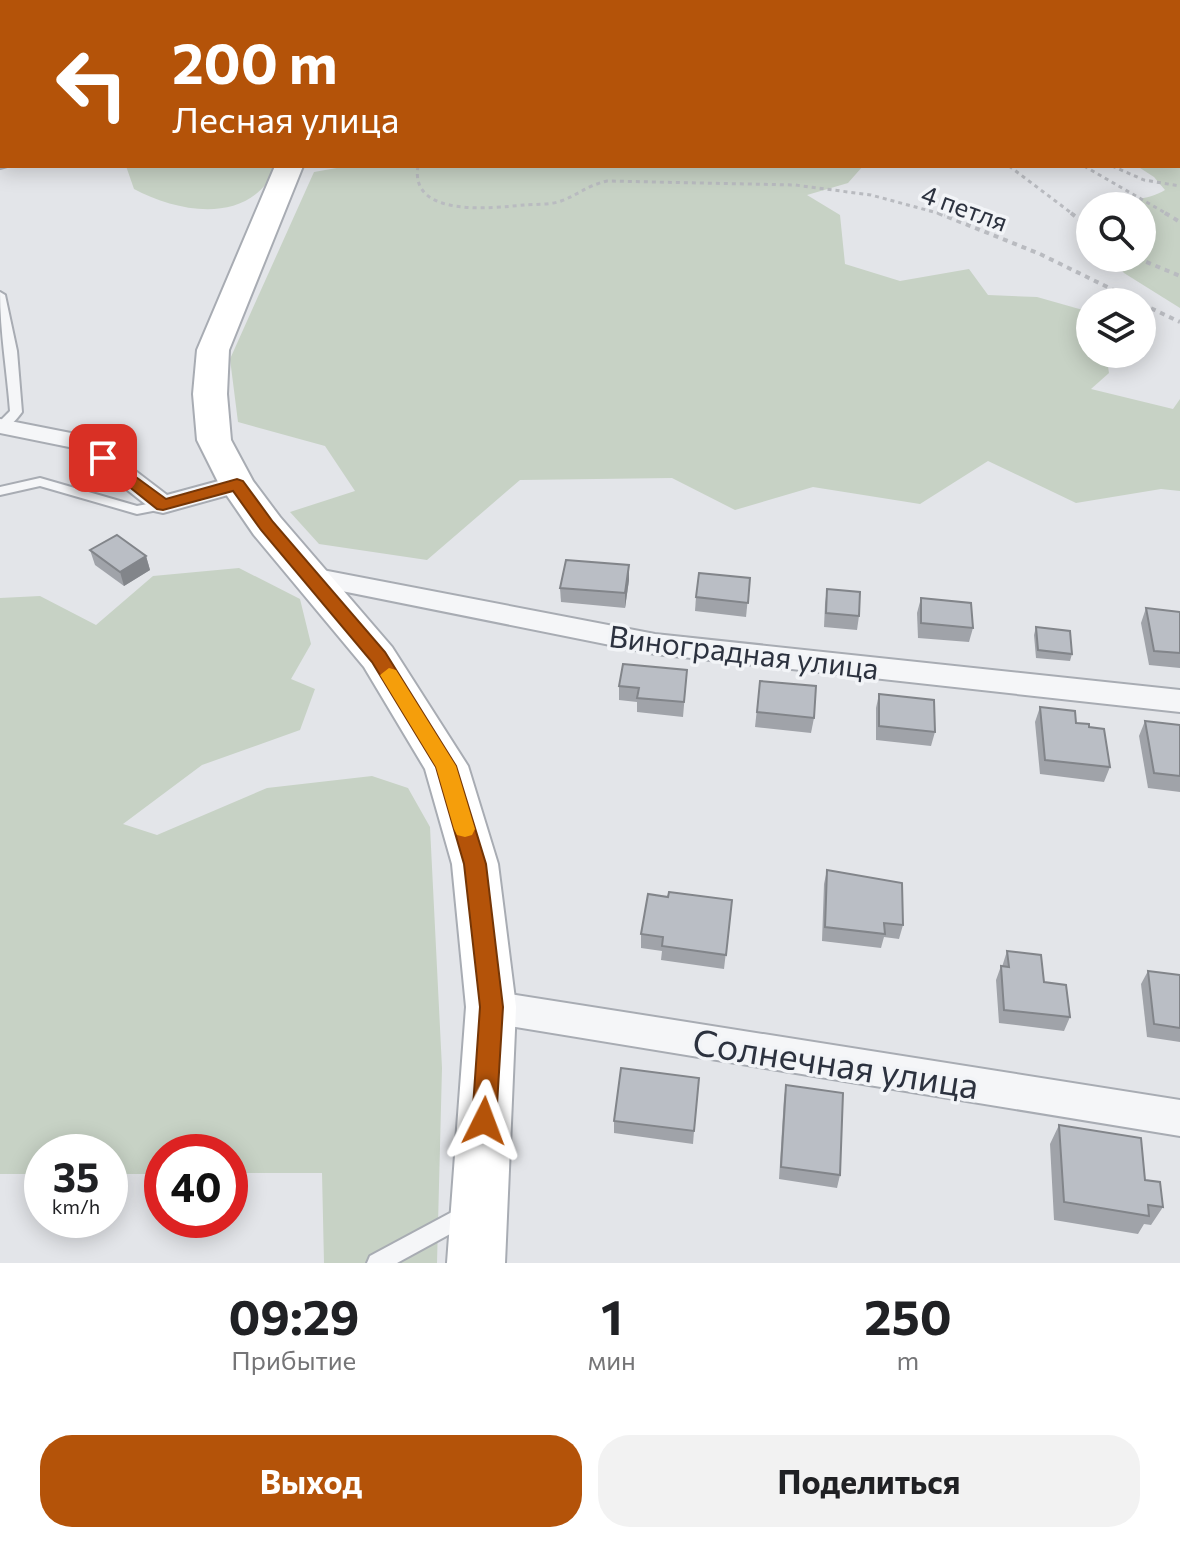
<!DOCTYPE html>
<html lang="ru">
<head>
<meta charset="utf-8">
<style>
  :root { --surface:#fff; --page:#f2f2f2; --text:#202124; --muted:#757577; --accent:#b45309 }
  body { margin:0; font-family:Commissioner,sans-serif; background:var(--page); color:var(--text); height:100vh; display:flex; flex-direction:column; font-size:30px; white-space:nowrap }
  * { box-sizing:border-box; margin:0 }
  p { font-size:26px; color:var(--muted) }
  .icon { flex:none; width:44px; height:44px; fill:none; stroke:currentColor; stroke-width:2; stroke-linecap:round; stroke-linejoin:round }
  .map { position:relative; height:1263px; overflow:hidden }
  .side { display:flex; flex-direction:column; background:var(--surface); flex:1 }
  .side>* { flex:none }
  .banner { position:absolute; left:0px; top:0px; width:1180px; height:168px; box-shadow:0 4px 20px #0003; background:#b45309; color:#fff; overflow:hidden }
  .fabs { position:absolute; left:1076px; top:192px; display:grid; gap:16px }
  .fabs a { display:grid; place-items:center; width:80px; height:80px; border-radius:50%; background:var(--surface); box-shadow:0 4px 20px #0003; font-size:40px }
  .speed { position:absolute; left:24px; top:1134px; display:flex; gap:16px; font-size:40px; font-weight:700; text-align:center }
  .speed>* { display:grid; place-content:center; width:104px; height:104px; border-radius:50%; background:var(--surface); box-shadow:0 4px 20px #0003; line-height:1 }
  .speed small { font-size:20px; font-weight:400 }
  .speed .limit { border:12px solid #d22; background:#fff; color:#111 }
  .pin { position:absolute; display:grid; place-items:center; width:68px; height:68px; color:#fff; margin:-34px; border-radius:16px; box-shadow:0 4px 12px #0006 }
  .me { position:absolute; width:88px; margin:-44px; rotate:3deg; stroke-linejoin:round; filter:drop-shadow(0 0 6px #0008) }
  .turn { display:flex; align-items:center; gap:28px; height:168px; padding:0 40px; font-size:36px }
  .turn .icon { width:104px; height:104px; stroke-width:2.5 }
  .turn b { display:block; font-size:56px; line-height:68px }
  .eta { display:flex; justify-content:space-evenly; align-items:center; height:136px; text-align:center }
  .eta b { font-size:48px; font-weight:700; line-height:56px }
  .primary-button { display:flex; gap:16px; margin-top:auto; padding:16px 40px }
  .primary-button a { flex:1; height:92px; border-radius:32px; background:var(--accent); color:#fff; font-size:32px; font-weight:700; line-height:92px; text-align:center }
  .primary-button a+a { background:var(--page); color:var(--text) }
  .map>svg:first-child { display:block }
  .green { fill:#c7d2c5 }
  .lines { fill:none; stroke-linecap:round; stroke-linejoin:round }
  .lane-casing { stroke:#a8acb3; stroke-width:4 }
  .street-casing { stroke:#a8acb3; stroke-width:4 }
  .secondary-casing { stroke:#a8acb3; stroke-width:4 }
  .path-far1 { stroke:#b9bbc0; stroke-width:3; stroke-dasharray:4 4; stroke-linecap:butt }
  .path { stroke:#b9bbc0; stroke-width:4; stroke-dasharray:5 5; stroke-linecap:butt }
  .lane { fill:#f5f6f8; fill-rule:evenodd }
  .street { fill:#f5f6f8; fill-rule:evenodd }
  .secondary { fill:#fff; fill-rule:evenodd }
  .wall { fill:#a0a3a9 }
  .shaded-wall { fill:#82858a }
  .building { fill:#babec5; stroke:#82858a; stroke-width:2 }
  .route { fill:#b45309; stroke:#753606; stroke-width:2 }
  .slow { fill:#f59e0b }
  .labels { text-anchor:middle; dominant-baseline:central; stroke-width:7; stroke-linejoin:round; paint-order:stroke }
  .far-street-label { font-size:26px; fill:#2c323f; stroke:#f2f4f7 }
  .street-label { font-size:30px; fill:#2c323f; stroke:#f2f4f7 }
  .near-street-label { font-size:36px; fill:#2c323f; stroke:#f2f4f7 }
</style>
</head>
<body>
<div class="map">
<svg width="1180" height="1263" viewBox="0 0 1180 1263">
  <rect width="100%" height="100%" fill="#e3e5e9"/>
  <g class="green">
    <path d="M1178,130H1180V308L1124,273L1111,258H1142V206L1106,205C1126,199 1147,201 1165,190L1154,177L1137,166H1178Z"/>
    <path d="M126,166H277C251,225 181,214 134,189Z"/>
    <polygon points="348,166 863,166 848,183 807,195 840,215 845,264 900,281 969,269 988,295 1037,297 1090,312 1090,354 1106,354 1109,373 1091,389 1173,409 1180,399 1180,491 1161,489 1076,503 988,461 920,504 813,487 735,510 672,478 520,480 427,560 319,544 290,512 355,491 325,446 238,422 230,359 314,172"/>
    <polygon points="239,568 300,599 311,644 291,679 315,689 300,730 202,765 123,824 157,835 267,788 372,776 408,788 430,827 442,1068 437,1263 324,1263 322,1173 230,1173 230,1152 162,1152 162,1174 110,1174 110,1152 42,1152 42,1174 0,1174 0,598 40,596 96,625 153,576"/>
  </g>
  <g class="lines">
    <g class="lane-casing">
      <g id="lane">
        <rect x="0" y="36" width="2" height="4"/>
        <path d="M0,292L5,295L17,351L22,412C17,419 9,429 0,428V421L10,411C7,371 0,332 0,292Z"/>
        <polygon points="40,478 137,506 163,501 169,505 168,508 137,514 40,486 0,495 0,487"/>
        <polygon points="465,1205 472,1208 475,1215 472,1222 397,1263 367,1263 370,1256"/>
      </g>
    </g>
    <g class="street-casing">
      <g id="street">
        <polygon points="2,155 2,166 7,166 0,168"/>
        <polygon points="0,419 91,437 167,495 237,476 246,478 250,484 246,490 163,513 154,511 74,448 0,433"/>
        <polygon points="312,568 655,634 1180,690 1180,712 655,654 302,583 299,577 302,571"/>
        <polygon points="491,991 1180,1100 1180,1136 491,1023 479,1018 473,1007 479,996"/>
      </g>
    </g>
    <g class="secondary-casing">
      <polygon id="secondary" points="275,166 303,166 229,350 227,394 231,440 253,481 280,517 392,647 468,766 498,864 516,1007 505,1263 447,1263 466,1007 452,864 425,769 364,667 254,535 219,484 197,440 193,394 197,350"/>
    </g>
    <g class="path-far1">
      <path d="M418,166C409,218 492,208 524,205C535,204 550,205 561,201C578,195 586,186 607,181L795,185L871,195L945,215"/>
      <polyline points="1009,166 1074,215"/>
      <polyline points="1084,166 1169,215"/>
      <polyline points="1112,166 1144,180 1180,186"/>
    </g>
    <g class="path">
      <polyline points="938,213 1040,254 1138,302"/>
      <polyline points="1071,213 1090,228"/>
      <polyline points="1165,213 1180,222"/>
      <polyline points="1137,258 1180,276"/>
      <polyline points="1142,304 1180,322"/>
    </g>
    <use href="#lane" class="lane"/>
    <use href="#street" class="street"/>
    <use href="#secondary" class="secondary"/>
  </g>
  <g class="wall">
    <polygon points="90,550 146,556 150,570 124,586 95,565"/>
    <polygon points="750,578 746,617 695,611 696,597"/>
    <polygon points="629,580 625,608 561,602 560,588"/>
    <polygon points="827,589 859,616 857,630 824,627 825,604"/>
    <polygon points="921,598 973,628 969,642 918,638 917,613"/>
    <polygon points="1146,608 1180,612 1180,668 1149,665 1141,623"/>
    <polygon points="1036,627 1072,654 1070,661 1036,658 1034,635"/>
    <polygon points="687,670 683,717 637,712 637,702 619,700 619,686"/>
    <polygon points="760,681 814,718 811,733 755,727"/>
    <polygon points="879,694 935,732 931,746 876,740 876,708"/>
    <polygon points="1040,707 1089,727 1110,767 1104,782 1040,774 1035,722"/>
    <polygon points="1145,721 1180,725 1180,792 1148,788 1139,736"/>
    <polygon points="827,870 903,925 899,939 884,937 881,948 822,941 824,884"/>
    <polygon points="668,897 732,900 724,969 661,960 662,951 641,948 641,934"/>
    <polygon points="1007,951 1044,982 1070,1017 1064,1031 999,1023 996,980 1001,966 1002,967"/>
    <polygon points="1148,971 1180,975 1180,1042 1147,1037 1141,984"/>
    <polygon points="786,1085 840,1175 837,1188 779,1179 784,1098"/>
    <polygon points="614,1121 694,1131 693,1144 614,1133"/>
    <polygon points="1059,1125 1145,1180 1163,1207 1151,1225 1144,1224 1138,1234 1054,1220 1050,1144"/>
  </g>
  <g class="shaded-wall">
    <polygon points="95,0 115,0 116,2 92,2"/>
    <polygon points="146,556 150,570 124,586 120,572"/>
    <polygon points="629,565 629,580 625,608 625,593"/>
  </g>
  <g class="building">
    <polygon points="71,0 95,0 92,2 72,2"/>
    <polygon points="117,535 146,556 120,572 90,550"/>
    <polygon points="566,560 629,565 625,593 560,588"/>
    <polygon points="699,573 750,578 748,603 696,597"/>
    <polygon points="827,589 860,592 859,616 826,613"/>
    <polygon points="921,598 971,603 973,628 921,623"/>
    <polygon points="1146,608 1180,612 1180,653 1154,651"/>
    <polygon points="1036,627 1070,631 1072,654 1038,650"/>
    <polygon points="623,664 687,670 684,702 637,698 639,688 619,686"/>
    <polygon points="760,681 816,686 814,718 757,712"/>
    <polygon points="879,694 934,700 935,732 879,726"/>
    <polygon points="1040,707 1075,711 1076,723 1089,724 1089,727 1104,729 1110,767 1045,760"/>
    <polygon points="1145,721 1180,725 1180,776 1154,773"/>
    <polygon points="827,870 902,883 903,925 884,923 885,934 825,927"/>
    <polygon points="669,892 732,900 726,955 662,946 663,937 641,934 648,894 668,897"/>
    <polygon points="1007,951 1041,955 1044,982 1066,985 1070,1017 1004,1010 1001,966 1009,967"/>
    <polygon points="1148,971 1180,975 1180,1028 1154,1024"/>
    <polygon points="621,1068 699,1078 694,1131 614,1121"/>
    <polygon points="786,1085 843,1093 840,1175 781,1167"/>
    <polygon points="1059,1125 1141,1138 1145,1180 1160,1182 1163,1207 1148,1205 1149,1216 1064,1202"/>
  </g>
  <polygon class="route" points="103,453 166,499 237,479 243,481 273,522 385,652 456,766 486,864 503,1007 496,1121 493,1129 484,1133 476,1129 472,1121 480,1007 464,864 436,767 372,662 261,530 233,491 163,510 157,509 97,461 97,454"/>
  <polygon class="slow" points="389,668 396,670 456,766 475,829 472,835 465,837 457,835 454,829 436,767 380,675"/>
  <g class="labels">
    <g class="far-street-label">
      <text transform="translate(965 207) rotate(20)">4 петля</text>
    </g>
    <g class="street-label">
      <text transform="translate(744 651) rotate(7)">Виноградная улица</text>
    </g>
    <g class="near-street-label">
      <text transform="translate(836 1062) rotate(9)">Солнечная улица</text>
    </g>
  </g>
</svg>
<div class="fabs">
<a><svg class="icon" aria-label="search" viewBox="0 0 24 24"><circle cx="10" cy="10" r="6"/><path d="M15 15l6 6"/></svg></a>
<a><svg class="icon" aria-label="layers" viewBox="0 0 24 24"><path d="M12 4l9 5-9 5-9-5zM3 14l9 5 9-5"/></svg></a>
</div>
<div class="speed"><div>35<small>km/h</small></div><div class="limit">40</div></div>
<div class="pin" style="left:103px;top:458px;background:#d93025"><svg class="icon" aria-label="arrive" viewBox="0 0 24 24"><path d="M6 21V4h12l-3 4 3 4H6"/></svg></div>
<svg class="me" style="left:484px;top:1121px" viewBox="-20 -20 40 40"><path d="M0-17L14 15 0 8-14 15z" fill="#b45309" stroke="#fff" stroke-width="4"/></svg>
<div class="banner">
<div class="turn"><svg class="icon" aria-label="left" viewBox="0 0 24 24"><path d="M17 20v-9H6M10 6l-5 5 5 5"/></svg><div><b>200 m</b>Лесная улица</div></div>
</div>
</div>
<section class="side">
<div class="eta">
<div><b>09:29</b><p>Прибытие</p></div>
<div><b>1</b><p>мин</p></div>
<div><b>250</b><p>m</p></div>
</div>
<div class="primary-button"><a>Выход</a><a>Поделиться</a></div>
</section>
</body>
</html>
